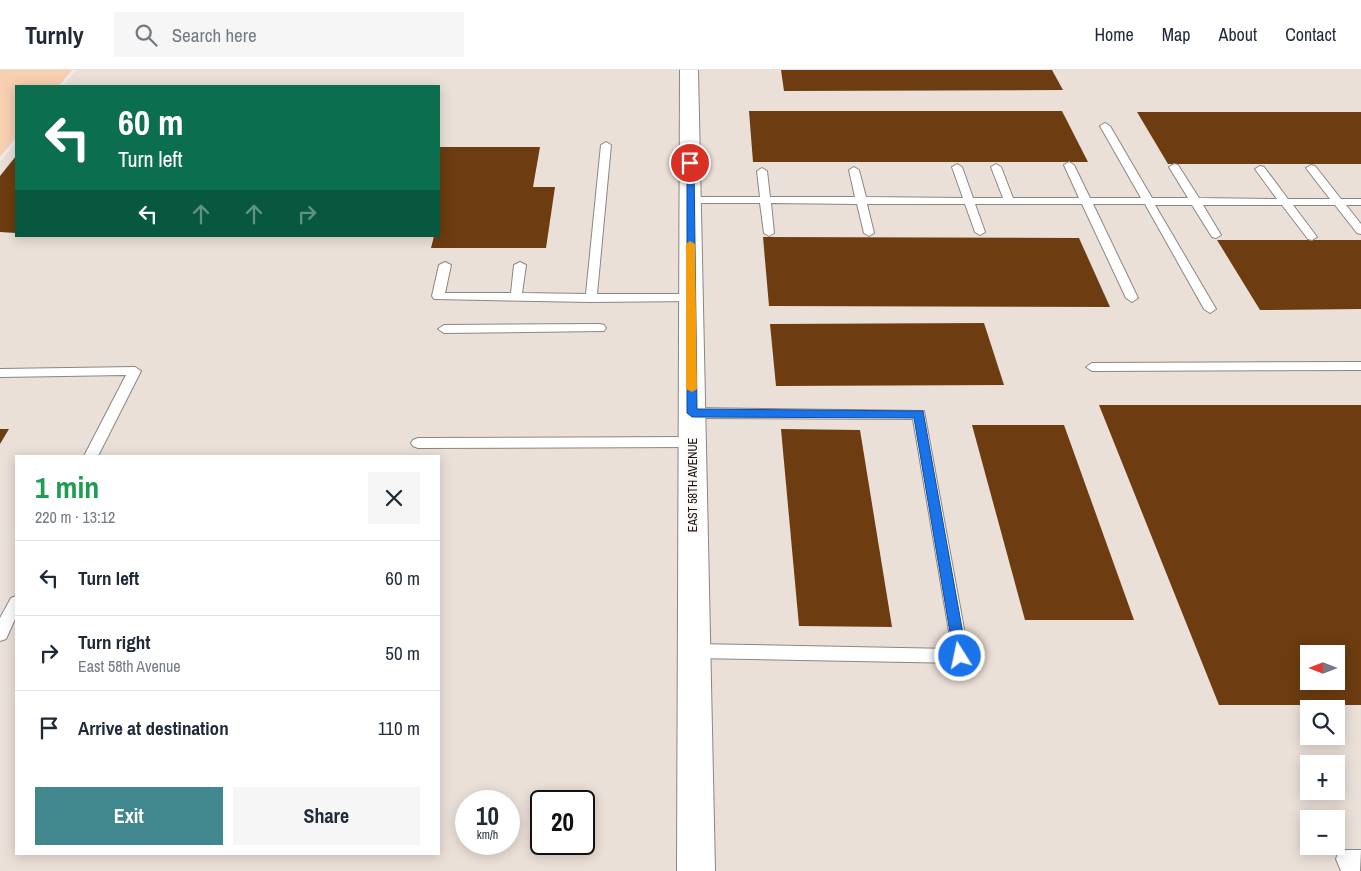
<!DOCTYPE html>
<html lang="en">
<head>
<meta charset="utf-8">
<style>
  :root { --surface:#fff; --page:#f6f6f7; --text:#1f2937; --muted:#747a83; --line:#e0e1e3; --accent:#40888d }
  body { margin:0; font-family:"Archivo Narrow",sans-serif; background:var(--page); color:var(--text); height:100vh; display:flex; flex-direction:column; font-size:19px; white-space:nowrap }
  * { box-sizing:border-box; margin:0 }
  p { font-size:16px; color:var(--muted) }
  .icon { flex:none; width:28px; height:28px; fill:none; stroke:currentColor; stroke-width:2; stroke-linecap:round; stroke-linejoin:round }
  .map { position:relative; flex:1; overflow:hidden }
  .side { position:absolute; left:15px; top:385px; width:425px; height:400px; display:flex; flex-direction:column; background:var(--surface); border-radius:0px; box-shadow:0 2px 12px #0003 }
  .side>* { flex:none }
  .guide { position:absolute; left:15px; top:15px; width:425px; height:152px; border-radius:0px; box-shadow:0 2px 12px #0003; background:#0b6e4f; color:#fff; overflow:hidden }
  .needle { width:32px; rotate:270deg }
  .tools { position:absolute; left:1300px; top:575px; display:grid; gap:10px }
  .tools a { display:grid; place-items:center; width:45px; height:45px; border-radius:0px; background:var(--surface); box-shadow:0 2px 12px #0003; font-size:25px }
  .speed { position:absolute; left:455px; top:720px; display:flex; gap:10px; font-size:25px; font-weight:700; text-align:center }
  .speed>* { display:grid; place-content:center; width:65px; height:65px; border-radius:50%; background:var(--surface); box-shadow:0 2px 12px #0003; line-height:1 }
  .speed small { font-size:12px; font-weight:400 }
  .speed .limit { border:2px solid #111; border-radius:8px; background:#fff; color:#111 }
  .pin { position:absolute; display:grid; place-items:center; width:42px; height:42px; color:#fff; margin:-21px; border:2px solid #fff; border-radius:50%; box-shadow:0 1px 5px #0007 }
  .me { position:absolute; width:55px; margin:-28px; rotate:350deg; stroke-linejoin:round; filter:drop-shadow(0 0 4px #0008) }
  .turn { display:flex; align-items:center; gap:18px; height:105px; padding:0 20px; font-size:22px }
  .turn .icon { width:65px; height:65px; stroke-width:2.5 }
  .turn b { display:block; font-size:35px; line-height:42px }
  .lanes { display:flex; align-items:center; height:48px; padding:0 20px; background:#0003; justify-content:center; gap:25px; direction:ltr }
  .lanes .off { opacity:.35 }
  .round { display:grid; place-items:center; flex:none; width:52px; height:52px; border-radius:0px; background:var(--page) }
  .overview { display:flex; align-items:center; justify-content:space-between; height:85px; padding:0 20px }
  h1 { font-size:30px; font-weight:700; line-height:38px; color:#1e9e55 }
  .cta { display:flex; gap:10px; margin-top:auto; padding:10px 20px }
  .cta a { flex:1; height:58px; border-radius:0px; background:var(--accent); color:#fff; font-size:20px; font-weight:700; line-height:58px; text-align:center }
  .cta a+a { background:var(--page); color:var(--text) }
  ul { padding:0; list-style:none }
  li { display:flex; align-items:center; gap:15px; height:75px; padding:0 20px; border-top:1px solid var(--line) }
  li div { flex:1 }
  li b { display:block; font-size:19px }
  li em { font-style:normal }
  header { display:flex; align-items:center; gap:30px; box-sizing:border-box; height:70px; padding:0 25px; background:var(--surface); border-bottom:1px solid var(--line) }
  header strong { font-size:24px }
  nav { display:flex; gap:28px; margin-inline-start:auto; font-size:18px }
  .search { width:350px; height:45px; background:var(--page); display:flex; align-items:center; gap:12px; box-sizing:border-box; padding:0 18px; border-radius:0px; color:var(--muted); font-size:19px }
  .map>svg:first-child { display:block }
  .built { fill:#ebe0d8; fill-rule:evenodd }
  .green { fill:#f8cfb1 }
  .building { fill:#6d3c10; fill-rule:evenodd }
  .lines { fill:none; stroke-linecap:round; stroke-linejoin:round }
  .lane-casing { stroke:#8a8683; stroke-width:2 }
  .secondary-casing { stroke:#8a8683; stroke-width:2 }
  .lane { fill:#fff; fill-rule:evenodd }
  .secondary { fill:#fff; fill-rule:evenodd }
  .route { fill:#1a73e8; stroke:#114b97 }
  .slow { fill:#f59e0b }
  .labels { text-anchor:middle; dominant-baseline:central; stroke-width:5; stroke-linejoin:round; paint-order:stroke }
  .street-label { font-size:12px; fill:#181615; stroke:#fef9f6 }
</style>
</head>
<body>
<header>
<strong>Turnly</strong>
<div class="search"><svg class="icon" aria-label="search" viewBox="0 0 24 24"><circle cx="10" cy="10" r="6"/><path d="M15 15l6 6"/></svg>Search here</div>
<nav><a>Home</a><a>Map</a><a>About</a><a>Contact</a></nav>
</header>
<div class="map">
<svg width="1361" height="801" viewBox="0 0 1361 801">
  <rect width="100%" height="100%" fill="#f0ece9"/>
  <path class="built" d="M76,0H1361V801H0V92L16,72V166H439V16H63ZM16,386H439V784H16ZM1309,584H1336V611H1309ZM1309,639H1336V666H1309ZM1309,694H1336V721H1309ZM466,731H509V774H466ZM541,731H584V774H541ZM1309,749H1336V776H1309Z"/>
  <polygon class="green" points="0,0 72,0 59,16 16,16 16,68 0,87"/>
  <g class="building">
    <polygon points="781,0 1052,0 1063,20 784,21"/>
    <polygon points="749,41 1062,41 1088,92 753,92"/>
    <polygon points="1137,42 1361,42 1361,94 1168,94"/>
    <polygon points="439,77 540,77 533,117 555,117 546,178 431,178 434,166 439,166"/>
    <polygon points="16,86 16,163 0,162 0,106"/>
    <polygon points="763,167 1079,168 1110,237 769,236"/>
    <polygon points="1217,170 1361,170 1361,239 1260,240"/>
    <polygon points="984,253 1004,315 776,316 770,254"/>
    <path d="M1099,335H1361V635H1219ZM1309,584H1336V611H1309Z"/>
    <polygon points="972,355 1064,355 1134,550 1025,550"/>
    <polygon points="0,359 9,359 0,374"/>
    <polygon points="781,359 860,360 892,557 799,556"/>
  </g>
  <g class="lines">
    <g class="lane-casing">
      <g id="lane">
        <polygon points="1105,53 1110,56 1152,128 1188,128 1169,97 1174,94 1178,95 1199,128 1277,129 1255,99 1260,96 1264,97 1288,129 1330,129 1306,98 1311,95 1315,96 1341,129 1361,129 1361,135 1346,135 1361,154 1361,164 1357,163 1335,135 1293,135 1317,167 1312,170 1308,169 1282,135 1203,135 1221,165 1216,168 1212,167 1192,135 1155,135 1216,239 1210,243 1204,239 1145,134 1093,134 1138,228 1132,232 1126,228 1082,134 975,134 985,162 980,165 975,162 965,134 867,134 874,163 869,166 864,163 857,134 771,133 774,163 769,166 764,163 760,133 690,133 685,130 690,127 760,127 757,101 762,98 767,101 770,127 855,127 849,100 854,97 859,100 866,127 963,128 952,97 957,94 962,97 973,128 1003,128 991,97 996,94 1001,97 1013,128 1079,128 1064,95 1069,92 1074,95 1090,128 1141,128 1100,56"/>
        <polygon points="606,72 611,75 597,224 691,224 695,225 697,228 695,231 591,232 434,229 432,226 439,195 445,192 451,195 445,223 511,223 514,195 520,192 526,195 522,223 586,224 601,75"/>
        <polygon points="600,254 604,255 606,258 604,261 444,263 438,259 444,255"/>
        <polygon points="1361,292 1361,300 1092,301 1086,297 1092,293"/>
        <polygon points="135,297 141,301 98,386 84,386 126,305 0,307 0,299"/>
        <polygon points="692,338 924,341 969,586 967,591 961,593 694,588 688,586 686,581 688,576 694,574 952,579 913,349 692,348 687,346 685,343 687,340"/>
        <polygon points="692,367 697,369 699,372 697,375 692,377 418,378 413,376 411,373 413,370 418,368"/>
        <polygon points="16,526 16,547 6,569 0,571 0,548 11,528"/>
        <polygon points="1345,780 1361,780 1360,801 1341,801 1336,789 1338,783"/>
      </g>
    </g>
    <g class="secondary-casing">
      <polygon id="secondary" points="680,0 698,0 715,801 677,801"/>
    </g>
    <use href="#lane" class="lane"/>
    <use href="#secondary" class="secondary"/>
  </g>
  <polygon class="route" points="687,91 694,93 697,339 923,341 967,586 965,590 960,591 956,590 954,586 914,348 692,347 687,343"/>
  <polygon class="slow" points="690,171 695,174 697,319 692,322 686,319 686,174"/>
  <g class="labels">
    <g class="street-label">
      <text transform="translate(693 415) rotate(-90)">EAST 58TH AVENUE</text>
    </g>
  </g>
</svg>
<div class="tools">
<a><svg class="needle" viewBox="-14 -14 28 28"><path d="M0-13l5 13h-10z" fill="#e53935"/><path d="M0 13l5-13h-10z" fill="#747a83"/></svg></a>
<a><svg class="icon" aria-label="search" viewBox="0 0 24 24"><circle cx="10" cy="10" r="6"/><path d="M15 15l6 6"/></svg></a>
<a>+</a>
<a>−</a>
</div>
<div class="speed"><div>10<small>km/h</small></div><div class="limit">20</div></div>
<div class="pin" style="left:690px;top:93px;background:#d93025"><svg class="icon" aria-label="arrive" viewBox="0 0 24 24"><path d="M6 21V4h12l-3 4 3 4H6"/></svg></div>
<svg class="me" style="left:960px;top:586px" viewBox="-20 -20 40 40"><circle r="17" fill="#1a73e8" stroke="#fff" stroke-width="3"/><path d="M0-11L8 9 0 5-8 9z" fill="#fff"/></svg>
<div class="guide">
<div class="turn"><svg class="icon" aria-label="left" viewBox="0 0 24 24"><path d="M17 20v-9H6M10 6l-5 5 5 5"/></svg><div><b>60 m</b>Turn left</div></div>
<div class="lanes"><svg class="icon" aria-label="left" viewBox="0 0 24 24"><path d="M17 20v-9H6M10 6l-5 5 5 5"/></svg><svg class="icon off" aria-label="ahead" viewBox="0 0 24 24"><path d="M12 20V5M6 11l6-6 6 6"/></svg><svg class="icon off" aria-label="ahead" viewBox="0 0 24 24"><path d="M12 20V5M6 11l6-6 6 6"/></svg><svg class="icon off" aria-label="right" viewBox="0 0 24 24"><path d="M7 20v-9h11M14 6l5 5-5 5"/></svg></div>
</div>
<section class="side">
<div class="overview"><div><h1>1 min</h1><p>220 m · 13:12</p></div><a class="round"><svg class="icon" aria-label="close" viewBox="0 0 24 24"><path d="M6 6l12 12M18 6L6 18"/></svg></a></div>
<ul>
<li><svg class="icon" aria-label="left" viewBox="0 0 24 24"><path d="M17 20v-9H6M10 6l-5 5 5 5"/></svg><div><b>Turn left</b></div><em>60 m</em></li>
<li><svg class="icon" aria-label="right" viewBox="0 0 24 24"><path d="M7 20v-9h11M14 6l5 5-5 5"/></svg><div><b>Turn right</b><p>East 58th Avenue</p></div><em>50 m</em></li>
<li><svg class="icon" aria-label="arrive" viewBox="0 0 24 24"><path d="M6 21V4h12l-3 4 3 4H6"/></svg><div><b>Arrive at destination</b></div><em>110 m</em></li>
</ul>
<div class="cta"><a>Exit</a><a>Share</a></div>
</section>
</div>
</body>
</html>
